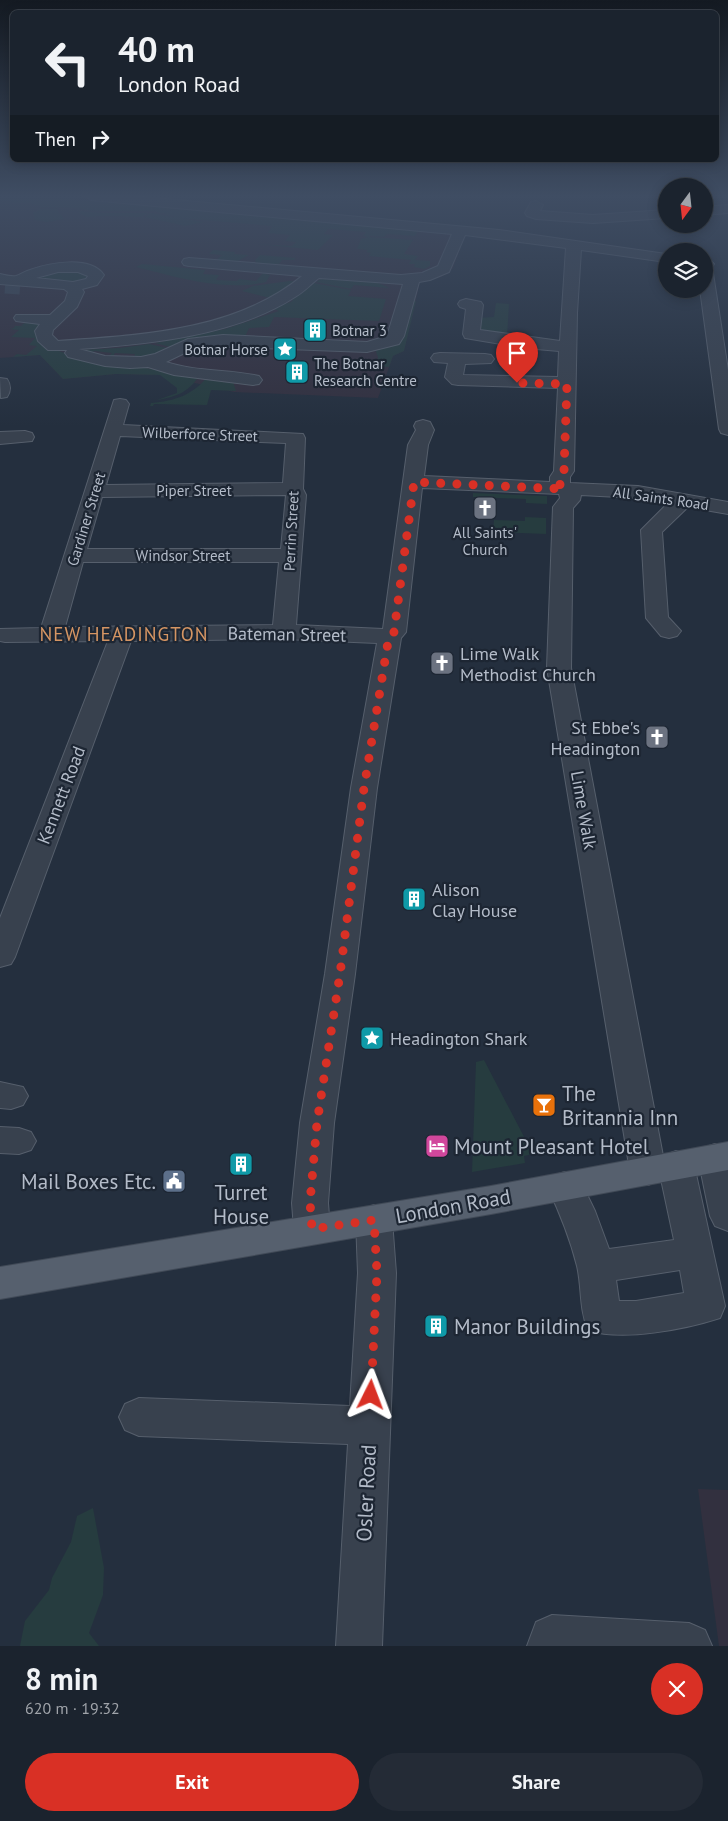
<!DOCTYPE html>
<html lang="en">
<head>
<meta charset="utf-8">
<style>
  :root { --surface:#1b232e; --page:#242b36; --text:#f1f3f6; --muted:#a0a4aa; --line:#39404a; --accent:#d93025 }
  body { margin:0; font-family:"PT Sans",sans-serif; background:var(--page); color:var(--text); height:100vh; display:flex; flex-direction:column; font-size:19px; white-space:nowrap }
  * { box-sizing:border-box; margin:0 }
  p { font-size:16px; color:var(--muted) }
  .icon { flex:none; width:28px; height:28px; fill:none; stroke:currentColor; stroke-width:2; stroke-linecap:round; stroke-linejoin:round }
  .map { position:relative; height:1646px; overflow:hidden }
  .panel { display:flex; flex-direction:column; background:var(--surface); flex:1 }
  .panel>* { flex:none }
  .banner { position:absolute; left:10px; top:10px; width:709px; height:152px; border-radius:8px; box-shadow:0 2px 12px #0003,0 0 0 1px var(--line); background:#1b232e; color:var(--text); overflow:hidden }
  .needle { width:32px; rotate:195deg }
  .controls { position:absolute; left:658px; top:178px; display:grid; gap:10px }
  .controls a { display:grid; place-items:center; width:55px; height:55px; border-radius:50%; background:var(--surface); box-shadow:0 2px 12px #0003,0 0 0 1px var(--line); font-size:25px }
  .pin { position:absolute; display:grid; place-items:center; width:42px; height:42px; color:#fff; margin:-51px -21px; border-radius:50% 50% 50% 0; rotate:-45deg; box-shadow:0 0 5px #0007 }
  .pin .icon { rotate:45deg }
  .me { position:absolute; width:55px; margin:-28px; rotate:3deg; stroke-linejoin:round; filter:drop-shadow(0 0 4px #0008) }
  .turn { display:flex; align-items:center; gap:18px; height:105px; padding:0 25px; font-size:22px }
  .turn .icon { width:65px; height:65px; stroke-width:2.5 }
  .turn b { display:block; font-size:35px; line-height:42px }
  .then { display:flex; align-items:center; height:48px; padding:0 25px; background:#0003; gap:10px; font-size:19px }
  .round { display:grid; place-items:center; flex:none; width:52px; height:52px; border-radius:26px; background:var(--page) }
  .headline { display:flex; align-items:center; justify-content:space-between; height:85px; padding:0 25px }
  h1 { font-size:30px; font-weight:800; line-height:38px }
  .action { display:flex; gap:10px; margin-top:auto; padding:10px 25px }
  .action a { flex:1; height:58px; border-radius:30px; background:var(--accent); color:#fff; font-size:20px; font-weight:800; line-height:58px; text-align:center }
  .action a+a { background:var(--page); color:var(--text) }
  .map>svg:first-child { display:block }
  .medical { fill:#32303f }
  .green { fill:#263c3f }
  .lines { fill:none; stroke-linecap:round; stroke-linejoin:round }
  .minor-tunnel { stroke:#3a4453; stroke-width:15; stroke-dasharray:15 8; stroke-linecap:butt }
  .minor-casing { stroke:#565f6c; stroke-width:2 }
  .major-casing { stroke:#414a57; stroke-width:2 }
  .minor { fill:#38414e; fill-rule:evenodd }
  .major { fill:#56606e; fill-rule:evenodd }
  .route { stroke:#d93025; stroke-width:9; stroke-dasharray:0 16.2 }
  .labels { text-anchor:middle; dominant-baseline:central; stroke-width:4.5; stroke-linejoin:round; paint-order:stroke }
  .far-poi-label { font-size:15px; fill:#b4bcc9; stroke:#1d2633; text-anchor:start }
  .far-street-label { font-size:15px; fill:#b4bcc9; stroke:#1d2633 }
  .street-label { font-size:18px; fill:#b4bcc9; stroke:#1d2633 }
  .poi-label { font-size:18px; fill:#b4bcc9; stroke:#1d2633; text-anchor:start }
  .neighbourhood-label { font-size:19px; letter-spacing:1px; fill:#d59563; stroke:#1d2633 }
  .near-poi-label { font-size:21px; fill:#b4bcc9; stroke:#1d2633; text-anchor:start }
  .near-street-label { font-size:21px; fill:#b4bcc9; stroke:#1d2633 }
</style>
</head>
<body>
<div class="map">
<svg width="728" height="1646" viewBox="0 0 728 1646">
  <rect width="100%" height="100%" fill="#242f3e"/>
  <g class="medical">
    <polygon points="0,196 37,196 465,235 453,268 441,277 420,282 404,351 393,356 378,398 234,392 160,375 116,374 63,379 40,355 0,358"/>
    <polygon points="698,1489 728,1490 728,1646 719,1646"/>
  </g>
  <g class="green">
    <polygon points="0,196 37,196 418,230 415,236 387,234 384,237 370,236 369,237 413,240 404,254 418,256 415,260 430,261 430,266 424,269 414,267 415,264 409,264 411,260 369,256 371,253 366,252 368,250 357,249 361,239 368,237 363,236 366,232 328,229 324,234 333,235 318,250 257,244 292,246 296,242 285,241 290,235 268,233 272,226 179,218 155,211 96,211 66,207 41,207 30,203 0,201"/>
    <polygon points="58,208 57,210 64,219 47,222 35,220 33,212 39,211 38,209"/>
    <polygon points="82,211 101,213 148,213 142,217 107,216 88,217 80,214 79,212"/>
    <polygon points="151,213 204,222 185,226 145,217"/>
    <polygon points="213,250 235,252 234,254 249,255 236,262 214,262 222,255 209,254"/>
    <polygon points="260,255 296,258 294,260 282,260 276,268 256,263 255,260"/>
    <path d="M142,264L205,270L203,274L219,275L216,280L237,281L239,279L256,281L263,273L270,275L266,282C223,292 177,277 136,267Z"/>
    <polygon points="74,270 87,274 88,278 77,284 29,279 36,273"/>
    <polygon points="332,278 376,282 389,288 354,285 351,289 316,282 321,279"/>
    <polygon points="290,281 300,282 278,300 242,291 253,286"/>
    <polygon points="314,283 351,290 348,296 386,299 379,321 274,317 269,327 249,328 244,339 187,341 170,347 155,343 225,329 279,311 271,308 291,302 293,300 292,297"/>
    <polygon points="412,301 416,301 404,351 393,356 389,367 377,366 378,357 375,349 387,346"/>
    <polygon points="496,303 509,304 507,336 556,339 539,343 477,330 478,318 494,317"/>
    <path d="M27,322H41L49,348L84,359L199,376C189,392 176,397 157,400L177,393V388L160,375L116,374L63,379L40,355L13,357L17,354L26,355L37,346L29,345L35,338L11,337L19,330L10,329L14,328L15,326H23L21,325Z"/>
    <polygon points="149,344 167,348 157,355 133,359 135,354 115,353 112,358 107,358 112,353 95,351 89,354 77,350 120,348"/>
    <path d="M208,376L233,382L236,391L211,390L207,405L154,404L153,406H150L151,403C175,401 193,395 208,376Z"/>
    <polygon points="473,493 547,496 547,504 526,503 526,499 473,497"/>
    <polygon points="525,517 546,518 546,534 493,532 494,520 525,521"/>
    <polygon points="484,1060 533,1154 524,1156 525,1163 472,1172 476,1062"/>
    <polygon points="93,1508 104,1568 103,1595 89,1633 99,1646 20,1646 25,1621 49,1590 52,1578 71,1542 77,1516"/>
  </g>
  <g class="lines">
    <polyline class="minor-tunnel" points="5,286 21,287"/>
    <g class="minor-casing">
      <g id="minor">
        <path d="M84,196H133L499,230L666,254V262L581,250L577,313L574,471L570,477V483L638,486L728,502V514L688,507L662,532L668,617L681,631L677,636L669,638L661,636L646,618L641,530L668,503L638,498L581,495L580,500L573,508L571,668L663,1156L676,1151L688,1155L694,1165L725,1306L720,1318C686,1329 622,1342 588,1330C579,1309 582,1287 577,1266C570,1238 559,1211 547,1186L552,1176L565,1172L578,1176L595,1211L609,1249L674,1240L661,1179L648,1185L636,1181L630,1171L547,668L553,507L560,498L559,494L422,488L406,632L401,638L377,788L355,974L334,1123L328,1203L330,1229L325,1240L312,1244L299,1240L294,1229L292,1203L300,1123L325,974L351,788L377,643L284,639L131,641L15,957L11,964L0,967V918L108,641L5,642L0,641V629L41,628L114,400L120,399L126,400L129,404L123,425L303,434L305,438L303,489L306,495L296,625L383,629L408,445L416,430L414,426L416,422L423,420L430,422L434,430L428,445L424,476L550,482V477L554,471L558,388L458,385L452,384L445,377L448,363L434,362L431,358L434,354L440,353L485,354L491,355L494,359L491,363L465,364L463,375L558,377L559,351L525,348L465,338L463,334L466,309L460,307L458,304L460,301L466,299L481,302L483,305L480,330L560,341L566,248L465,235L449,272L430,280L419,282L404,336L399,344L367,352L211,346L195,348L166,362C196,372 229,369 259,376L262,380L259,384L253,385L174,375L148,367L130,368L105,366L68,357L65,353L67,350H48L38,341L35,331L40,324L16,321L14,318L16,315H50L65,301L68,292L64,289L0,284V274C5,275 11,277 16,276C20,275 25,271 30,270C49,263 90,255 104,275L97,285L82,289L84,292L77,307L53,330L52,335L58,341C141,335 235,331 302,276L189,266L184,265L182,262L184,259L189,258L401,275L422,273L438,266L452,234L91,200ZM58,272H78L88,276L86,279L73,282L36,278ZM319,278L403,284L387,336L367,342L223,335L188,339L155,354L141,357L105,356L79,349C149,344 235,336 295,297C304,292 311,284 319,278ZM120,436L286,443L283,483L106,485ZM286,495L281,549H87L102,497ZM83,562H279L273,625L65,627ZM680,1270L684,1293L636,1301H619L616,1280Z"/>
        <polygon points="536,201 543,205 540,211 593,215 666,210 666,218 593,223 536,219 527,216 525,213 531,202"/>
        <polygon points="728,205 728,213 704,215 704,207"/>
        <polygon points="706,259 711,261 714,264 712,267 728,370 728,435 721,433 719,429 700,289 704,289 704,260"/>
        <path d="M0,378L7,379C11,385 11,391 7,397L1,398Z"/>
        <polygon points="25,431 32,433 34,437 32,441 0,444 0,432"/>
        <polygon points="0,1082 23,1087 28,1096 23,1105 11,1109 0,1108"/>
        <polygon points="0,1127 19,1128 31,1132 36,1141 31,1150 19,1154 0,1153"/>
        <polygon points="715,1144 728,1150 728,1231 715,1226 710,1216 698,1158 703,1148"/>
        <polygon points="374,1205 387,1210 392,1220 396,1273 382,1646 336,1646 348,1444 139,1436 125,1430 119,1417 125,1404 139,1398 350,1406 358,1273 356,1220 361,1210"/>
        <polygon points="552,1615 689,1623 705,1630 712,1646 527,1646 536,1622"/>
      </g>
    </g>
    <g class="major-casing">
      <polygon id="major" points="728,1142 728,1170 491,1214 0,1299 0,1267 491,1186"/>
    </g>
    <use href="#minor" class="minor"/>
    <use href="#major" class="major"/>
  </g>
  <linearGradient id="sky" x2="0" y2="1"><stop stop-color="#141a22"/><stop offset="0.46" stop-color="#3f4d63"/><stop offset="1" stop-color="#3f4d63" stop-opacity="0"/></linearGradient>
  <rect width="728" height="426" fill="url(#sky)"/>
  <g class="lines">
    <polyline class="route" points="371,1395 377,1273 374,1220 312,1229 310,1202 317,1123 340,974 364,788 388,642 390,636 394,632 414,482 564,489 560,485 560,477 564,471 567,384 517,383"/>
  </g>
  <defs>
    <g id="building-square" transform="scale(1.25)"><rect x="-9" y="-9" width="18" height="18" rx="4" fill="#0f9aa8" stroke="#1d2633"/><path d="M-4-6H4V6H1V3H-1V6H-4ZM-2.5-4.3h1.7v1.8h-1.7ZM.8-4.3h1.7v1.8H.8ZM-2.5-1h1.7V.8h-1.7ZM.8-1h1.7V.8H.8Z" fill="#fff"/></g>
    <g id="sight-square" transform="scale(1.25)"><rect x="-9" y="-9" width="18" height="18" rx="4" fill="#0f9aa8" stroke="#1d2633"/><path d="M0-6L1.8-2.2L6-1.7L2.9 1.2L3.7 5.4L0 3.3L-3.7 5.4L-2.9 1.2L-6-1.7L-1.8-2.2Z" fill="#fff"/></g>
    <g id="church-square" transform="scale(1.25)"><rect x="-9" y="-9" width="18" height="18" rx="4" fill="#6b7280" stroke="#1d2633"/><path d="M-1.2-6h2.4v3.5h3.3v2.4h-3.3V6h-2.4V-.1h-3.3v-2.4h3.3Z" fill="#fff"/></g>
    <g id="bar-square" transform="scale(1.25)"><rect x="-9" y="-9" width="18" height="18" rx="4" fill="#e8710a" stroke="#1d2633"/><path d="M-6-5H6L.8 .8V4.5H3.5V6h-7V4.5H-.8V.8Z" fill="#fff"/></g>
    <g id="hotel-square" transform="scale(1.25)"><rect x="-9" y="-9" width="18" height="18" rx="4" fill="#d1479c" stroke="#1d2633"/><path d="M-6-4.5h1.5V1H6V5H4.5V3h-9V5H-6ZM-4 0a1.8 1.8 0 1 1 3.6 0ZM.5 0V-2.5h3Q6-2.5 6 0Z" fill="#fff"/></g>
    <g id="civic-square" transform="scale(1.25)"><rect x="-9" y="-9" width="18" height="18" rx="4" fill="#5c6f8a" stroke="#1d2633"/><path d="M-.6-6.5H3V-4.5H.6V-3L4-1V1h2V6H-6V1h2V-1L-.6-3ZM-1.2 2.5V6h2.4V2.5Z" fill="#fff"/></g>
  </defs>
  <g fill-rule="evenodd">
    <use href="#building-square" x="315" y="330"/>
    <use href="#sight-square" x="285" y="349"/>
    <use href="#building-square" x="297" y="372"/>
    <use href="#church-square" x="485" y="508"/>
    <use href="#church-square" x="442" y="663"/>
    <use href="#church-square" x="657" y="737"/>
    <use href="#building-square" x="414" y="899"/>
    <use href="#sight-square" x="372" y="1038"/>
    <use href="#bar-square" x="544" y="1105"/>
    <use href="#hotel-square" x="437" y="1146"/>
    <use href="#building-square" x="241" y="1164"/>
    <use href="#civic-square" x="174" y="1181"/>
    <use href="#building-square" x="436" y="1326"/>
  </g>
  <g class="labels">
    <g class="far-poi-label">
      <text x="332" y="330">Botnar 3</text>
      <text x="268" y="349" text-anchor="end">Botnar Horse</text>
      <text x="314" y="363">The Botnar<tspan x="314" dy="17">Research Centre</tspan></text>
      <text x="485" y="532" text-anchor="middle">All Saints'<tspan x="485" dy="17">Church</tspan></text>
    </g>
    <g class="far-street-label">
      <text transform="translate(200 434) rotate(2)">Wilberforce Street</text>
      <text x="194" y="490">Piper Street</text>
      <text transform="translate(661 498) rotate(8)">All Saints Road</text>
      <text transform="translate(86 519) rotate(-73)">Gardiner Street</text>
      <text transform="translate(291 531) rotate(-87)">Perrin Street</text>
      <text x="183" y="555">Windsor Street</text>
    </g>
    <g class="street-label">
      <text transform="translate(287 634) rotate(1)">Bateman Street</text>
      <text transform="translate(61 795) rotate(-69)">Kennett Road</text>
      <text transform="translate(584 810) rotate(80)">Lime Walk</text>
    </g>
    <g class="poi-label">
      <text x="460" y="653">Lime Walk<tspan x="460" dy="21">Methodist Church</tspan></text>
      <text x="640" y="727" text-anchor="end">St Ebbe's<tspan x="640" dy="21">Headington</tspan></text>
      <text x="432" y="889">Alison<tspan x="432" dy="21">Clay House</tspan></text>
      <text x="390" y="1038">Headington Shark</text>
    </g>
    <g class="neighbourhood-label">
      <text x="124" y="634">NEW HEADINGTON</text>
    </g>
    <g class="near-poi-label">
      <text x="562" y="1093">The<tspan x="562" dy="24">Britannia Inn</tspan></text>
      <text x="454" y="1146">Mount Pleasant Hotel</text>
      <text x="156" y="1181" text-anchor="end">Mail Boxes Etc.</text>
      <text x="241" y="1192" text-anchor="middle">Turret<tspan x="241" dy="24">House</tspan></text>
      <text x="454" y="1326">Manor Buildings</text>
    </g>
    <g class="near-street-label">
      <text transform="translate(453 1206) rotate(-10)">London Road</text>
      <text transform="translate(366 1493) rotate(-87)">Osler Road</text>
    </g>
  </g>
</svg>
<div class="controls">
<a><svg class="needle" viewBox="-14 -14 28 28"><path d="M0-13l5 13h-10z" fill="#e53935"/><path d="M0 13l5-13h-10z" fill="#a0a4aa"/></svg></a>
<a><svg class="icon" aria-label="layers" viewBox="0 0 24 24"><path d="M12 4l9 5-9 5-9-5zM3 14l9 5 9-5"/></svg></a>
</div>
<div class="pin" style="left:517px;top:383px;background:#d93025"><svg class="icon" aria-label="arrive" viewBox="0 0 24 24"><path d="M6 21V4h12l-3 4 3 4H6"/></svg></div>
<svg class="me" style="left:371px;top:1395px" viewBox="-20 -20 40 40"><path d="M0-17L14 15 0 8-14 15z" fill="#d93025" stroke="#fff" stroke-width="4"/></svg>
<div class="banner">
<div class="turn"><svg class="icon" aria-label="left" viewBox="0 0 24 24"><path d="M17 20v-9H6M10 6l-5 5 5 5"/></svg><div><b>40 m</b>London Road</div></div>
<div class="then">Then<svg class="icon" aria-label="right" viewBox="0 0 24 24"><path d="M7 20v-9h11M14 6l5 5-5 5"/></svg></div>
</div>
</div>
<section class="panel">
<div class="headline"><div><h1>8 min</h1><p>620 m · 19:32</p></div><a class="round" style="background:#d93025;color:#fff"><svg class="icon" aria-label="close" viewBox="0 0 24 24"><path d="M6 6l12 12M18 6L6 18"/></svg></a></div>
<div class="action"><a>Exit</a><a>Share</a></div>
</section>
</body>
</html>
